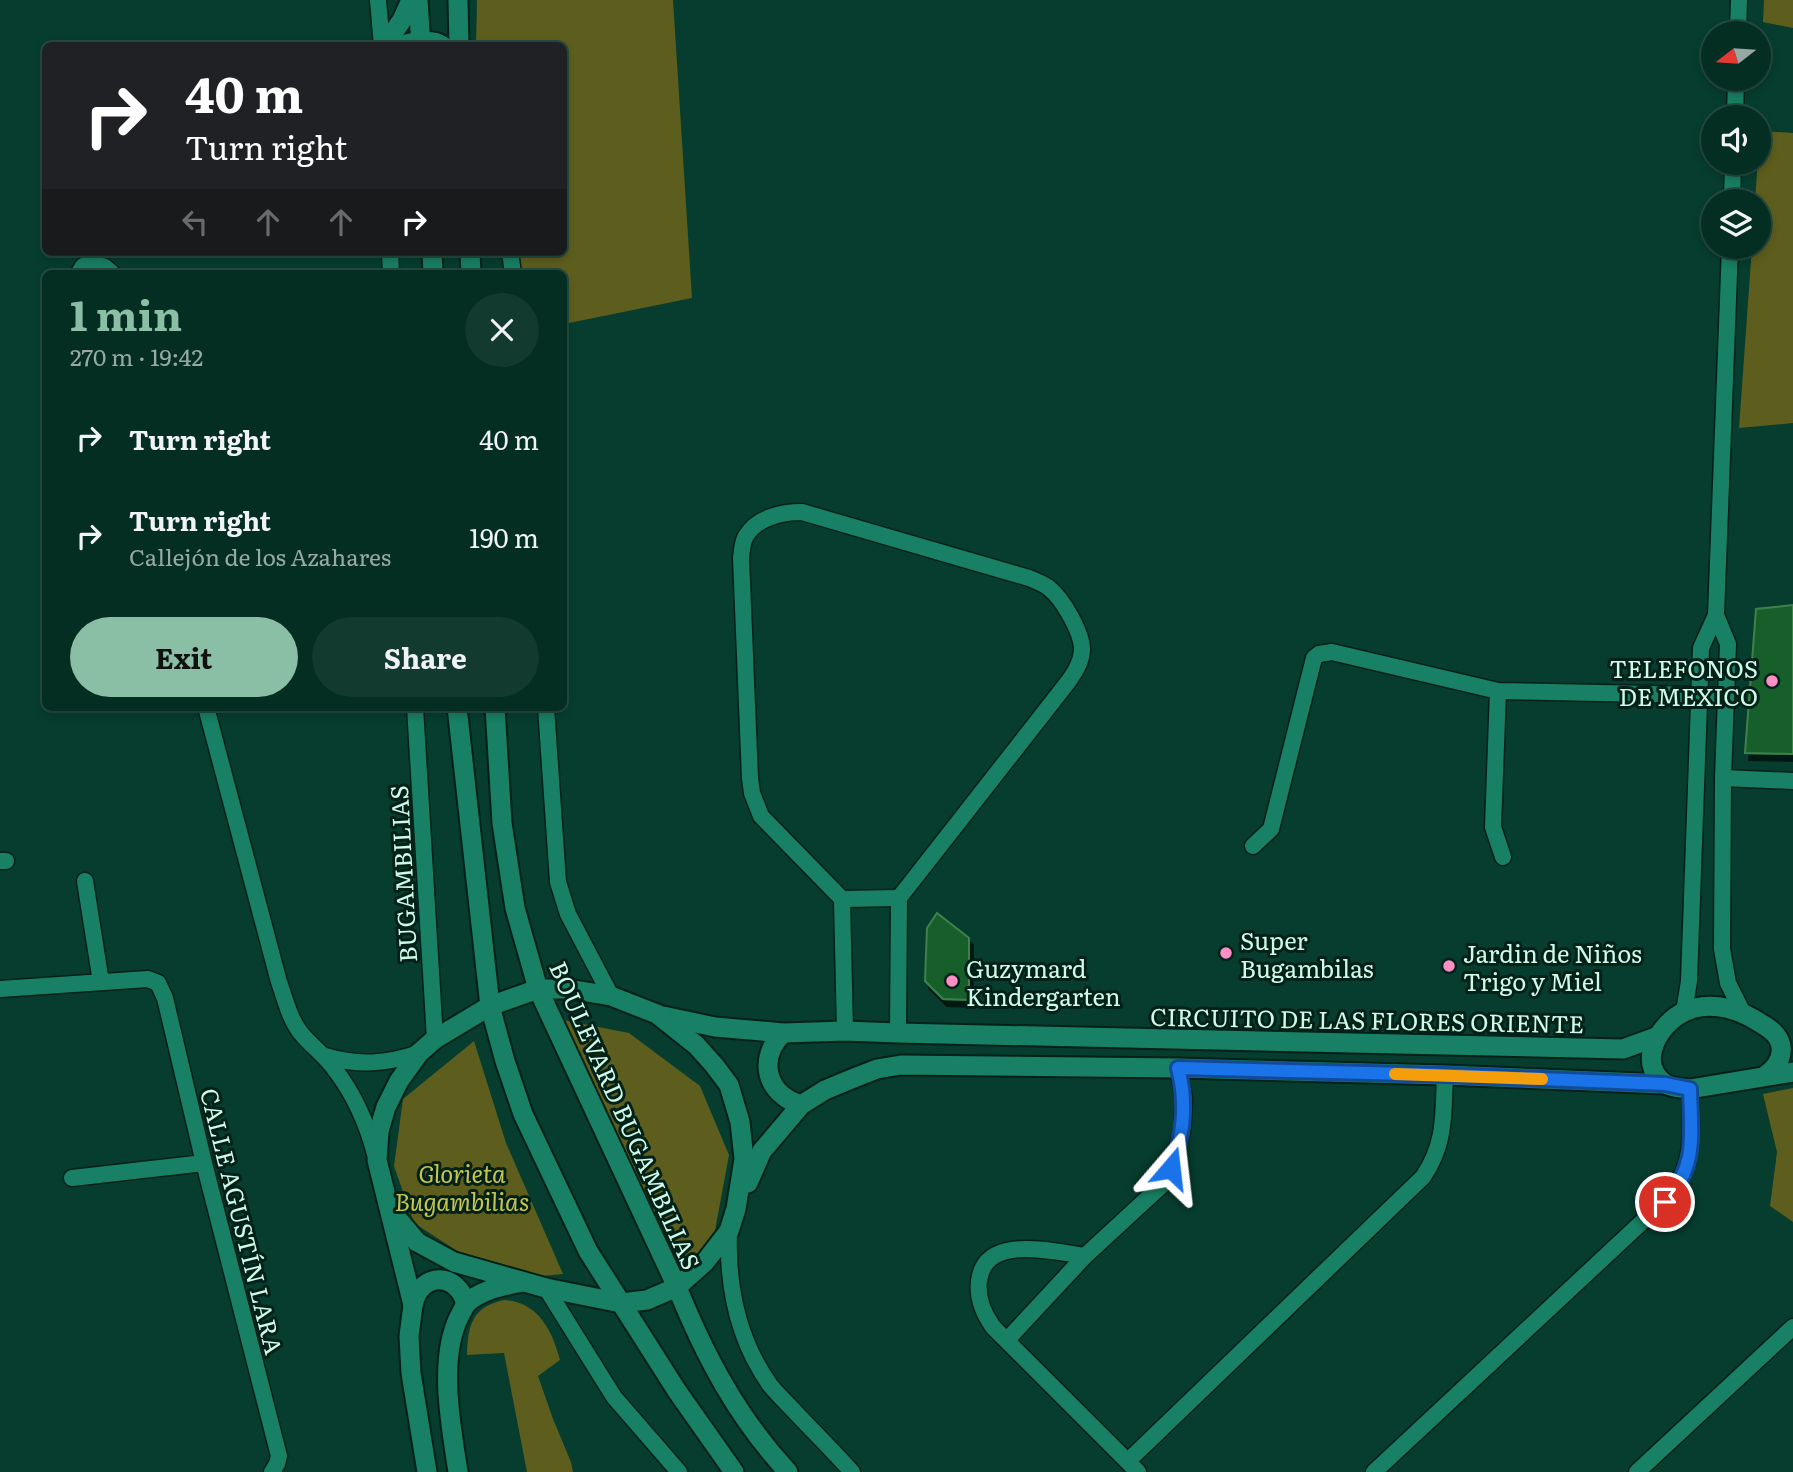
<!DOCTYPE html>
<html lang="en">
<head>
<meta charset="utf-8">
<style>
  :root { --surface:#042e22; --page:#123a2f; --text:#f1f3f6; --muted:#97a8a5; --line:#254a40; --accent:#8abfa5 }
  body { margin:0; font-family:Literata,serif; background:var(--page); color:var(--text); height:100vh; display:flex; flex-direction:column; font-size:26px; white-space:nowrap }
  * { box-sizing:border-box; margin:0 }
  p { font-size:23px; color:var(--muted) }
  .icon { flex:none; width:38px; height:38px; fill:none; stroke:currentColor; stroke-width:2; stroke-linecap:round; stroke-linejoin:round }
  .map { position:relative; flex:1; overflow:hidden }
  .details { position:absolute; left:42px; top:270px; width:525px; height:441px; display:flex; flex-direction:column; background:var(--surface); border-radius:10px; box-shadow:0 4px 10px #0003,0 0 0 2px var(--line) }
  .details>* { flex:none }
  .banner { position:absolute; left:42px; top:42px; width:525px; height:214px; border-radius:10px; box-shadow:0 4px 10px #0003,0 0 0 2px var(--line); background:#202124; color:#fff; overflow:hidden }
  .needle { width:46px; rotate:253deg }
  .controls { position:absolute; left:1701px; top:21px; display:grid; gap:14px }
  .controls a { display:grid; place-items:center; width:70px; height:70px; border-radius:50%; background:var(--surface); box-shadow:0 4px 10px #0003,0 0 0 2px var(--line); font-size:35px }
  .pin { position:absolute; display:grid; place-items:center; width:60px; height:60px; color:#fff; margin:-30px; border:4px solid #fff; border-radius:50%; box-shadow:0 2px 7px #0007 }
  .me { position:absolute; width:77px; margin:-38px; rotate:17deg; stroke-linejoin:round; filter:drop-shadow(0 0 5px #0008) }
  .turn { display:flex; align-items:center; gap:24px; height:147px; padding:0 28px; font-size:32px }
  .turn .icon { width:91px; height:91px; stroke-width:2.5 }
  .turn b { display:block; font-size:49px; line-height:60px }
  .lanes { display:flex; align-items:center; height:66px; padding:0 28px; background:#0003; justify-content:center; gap:35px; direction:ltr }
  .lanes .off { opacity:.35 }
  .round { display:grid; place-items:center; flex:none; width:74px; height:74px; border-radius:37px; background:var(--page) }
  .summary { display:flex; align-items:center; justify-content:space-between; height:119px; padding:0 28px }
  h1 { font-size:42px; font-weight:700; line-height:52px; color:var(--accent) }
  .button { display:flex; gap:14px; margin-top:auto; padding:14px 28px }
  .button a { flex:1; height:80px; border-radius:42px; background:var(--accent); color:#111; font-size:28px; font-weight:700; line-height:80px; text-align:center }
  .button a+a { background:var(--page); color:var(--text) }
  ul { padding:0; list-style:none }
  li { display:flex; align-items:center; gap:21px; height:98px; padding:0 28px }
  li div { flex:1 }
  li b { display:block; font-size:26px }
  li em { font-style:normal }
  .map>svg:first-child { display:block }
  .green { fill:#5d5d1d }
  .building { fill:#145f2b; stroke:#40804e; stroke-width:2; filter:url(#shadow) }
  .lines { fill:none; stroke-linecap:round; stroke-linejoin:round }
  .minor-casing { stroke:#032118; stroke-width:19 }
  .tertiary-casing { stroke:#032118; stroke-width:23 }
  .minor { stroke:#188064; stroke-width:16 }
  .tertiary { stroke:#188064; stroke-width:19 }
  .route-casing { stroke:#114b97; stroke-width:18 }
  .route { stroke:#1a73e8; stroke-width:12 }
  .slow { stroke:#f59e0b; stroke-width:12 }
  .poi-dot { fill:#fb8fc6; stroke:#032118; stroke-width:2.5 }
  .labels { text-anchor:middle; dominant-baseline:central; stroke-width:6; stroke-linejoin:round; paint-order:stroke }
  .poi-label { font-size:24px; fill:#cefae8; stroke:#032118; text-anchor:start }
  .street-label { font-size:24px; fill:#cefae8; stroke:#032118 }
  .park-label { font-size:24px; font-style:italic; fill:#c5c550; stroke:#032118 }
</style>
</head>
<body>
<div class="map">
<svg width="1793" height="1472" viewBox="0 0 1793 1472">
  <defs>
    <filter id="shadow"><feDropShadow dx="4" dy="7" stdDeviation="0" flood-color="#0009"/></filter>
  </defs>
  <rect width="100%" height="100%" fill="#063d2e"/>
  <g class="green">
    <polygon points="477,0 673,0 692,298 564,324 564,273 520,273 518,252 564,252 564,46 476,46"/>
    <polygon points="1764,0 1793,0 1793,28 1763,22"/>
    <polygon points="1760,131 1793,133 1793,423 1739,428 1752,247 1759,247 1759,201 1755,201"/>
    <polygon points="563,1020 629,1033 700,1086 729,1155 714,1236 680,1273"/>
    <polygon points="474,1041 506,1143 563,1274 542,1276 457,1251 414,1223 394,1166 403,1099"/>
    <polygon points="1793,1088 1793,1222 1770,1206 1777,1152 1763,1094"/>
    <path d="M504,1300C538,1302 552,1330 560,1360L538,1376L553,1419L571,1462L573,1472H527L504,1353L467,1355C468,1325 472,1307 504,1300Z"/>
  </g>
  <g class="building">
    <polygon points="1793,605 1793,754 1745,753 1756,609"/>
    <polygon points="937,913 969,938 969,1000 943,999 925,981 927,928"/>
  </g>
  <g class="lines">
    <g class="minor-casing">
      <g id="minor">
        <polyline points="378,0 382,46"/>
        <polyline points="1738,33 1739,0"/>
        <polyline points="1735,117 1736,79"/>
        <polyline points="1732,201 1733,163"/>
        <polyline points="390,252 391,273"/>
        <polyline points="510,252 513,273"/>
        <polyline points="79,273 83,266 91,263 105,267 112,273"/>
        <polyline points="1716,615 1728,644 1723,778 1722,949 1728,983 1743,1013"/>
        <polyline points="1498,691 1493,827 1503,857"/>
        <path d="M206,707L279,982C285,998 289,1018 300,1032C311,1046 326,1056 336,1071C355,1096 367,1124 375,1154"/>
        <polyline points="415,707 435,1039"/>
        <polyline points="546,707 558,882 568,914 611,996"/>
        <polyline points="1723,778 1793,781"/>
        <polyline points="1253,846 1271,829 1314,658 1319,654 1332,652 1498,691 1700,695 1726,698"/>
        <polyline points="0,861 6,861"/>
        <polyline points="85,881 101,982"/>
        <polyline points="842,899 899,898"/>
        <polyline points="0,989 148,979 158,983 165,998 204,1163 279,1456 277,1464 272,1472"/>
        <polyline points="1684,1012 1689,981 1701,648 1716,615 1730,247"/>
        <path d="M845,1031L842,899L761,816L752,793L750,778L741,558C742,551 742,542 746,536C757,517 783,512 802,512L1029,578C1036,581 1044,584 1049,588C1063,599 1083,634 1082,651C1081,663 1075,672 1068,682L899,898L898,1033"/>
        <path d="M325,1056C358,1066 387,1064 419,1053"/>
        <polyline points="72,1178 204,1163"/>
        <path d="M729,1231C727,1286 738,1340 770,1385C778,1395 788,1404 796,1413C815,1433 834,1452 852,1472"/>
        <path d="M1085,1256C1053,1252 985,1233 979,1281C977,1298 983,1313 993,1327L1138,1472"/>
        <polyline points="546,1288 614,1397 679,1472"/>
        <polyline points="1007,1340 1085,1256 1162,1185 1171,1168 1182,1132 1184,1099 1178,1068"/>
        <path d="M1128,1461L1423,1177C1446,1143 1443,1115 1445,1075"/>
        <path d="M1374,1472L1672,1194C1696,1159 1691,1129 1690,1089"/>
        <polyline points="1637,1472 1793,1327"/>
      </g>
    </g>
    <g class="tertiary-casing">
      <g id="tertiary">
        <polyline points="418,0 421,46"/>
        <polyline points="458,0 459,46"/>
        <polyline points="384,46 402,20 411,0"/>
        <path d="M397,46C412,43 430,37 443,46"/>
        <polyline points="432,252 433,273"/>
        <polyline points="470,252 471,273"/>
        <polyline points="457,707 490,1006 505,1061 523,1114 588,1251 677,1391 734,1472"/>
        <path d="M495,707L502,823L515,908L538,989L677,1287C705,1356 737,1417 788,1472"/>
        <polyline points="663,1016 715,1027 783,1033 845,1031 898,1033 1623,1049 1656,1037"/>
        <path d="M783,1033C757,1059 766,1094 801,1105"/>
        <path d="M1766,1075C1778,1067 1786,1052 1778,1038C1772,1028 1761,1024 1752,1018C1732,1007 1706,1001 1684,1012C1660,1023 1636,1062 1664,1083C1671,1088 1681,1088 1690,1089L1793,1072"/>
        <polyline points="748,1183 762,1151 801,1105 825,1090 854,1078 877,1069 901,1065 1178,1068 1445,1075 1665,1084"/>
        <polyline points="390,1210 417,1242 454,1262 546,1288 621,1303 647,1300 677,1287 705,1262 729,1231 736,1209 744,1159 740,1122 729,1085 714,1065 696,1045 657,1014 611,996 569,989 538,989 490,1006 435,1039 419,1053 399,1081 386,1107 379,1131 377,1160 413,1305 409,1336 411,1373 427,1472"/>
        <path d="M413,1305C420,1272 457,1271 466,1304"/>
        <path d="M458,1472C451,1426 438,1360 459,1317C462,1312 464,1306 467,1303C482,1289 504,1286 522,1282"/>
      </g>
    </g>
    <use href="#minor" class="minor"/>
    <use href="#tertiary" class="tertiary"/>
  </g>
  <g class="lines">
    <g class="route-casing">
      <path id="route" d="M1171,1168C1184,1134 1187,1103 1178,1068L1445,1075L1665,1084L1690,1089C1691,1135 1698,1165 1665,1202"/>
    </g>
    <use href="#route" class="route"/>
    <polyline class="slow" points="1395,1074 1542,1079"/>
  </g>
  <g class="poi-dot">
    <circle cx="1772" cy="681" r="7"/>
    <circle cx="1226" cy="953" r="7"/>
    <circle cx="1449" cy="966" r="7"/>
    <circle cx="952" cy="981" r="7"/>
  </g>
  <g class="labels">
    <g class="poi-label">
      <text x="1758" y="667" text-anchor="end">TELEFONOS<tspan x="1758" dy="28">DE MEXICO</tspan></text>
      <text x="1240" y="939">Super<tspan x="1240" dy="28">Bugambilas</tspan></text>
      <text x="1463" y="952">Jardin de Niños<tspan x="1463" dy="28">Trigo y Miel</tspan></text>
      <text x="966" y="967">Guzymard<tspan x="966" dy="28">Kindergarten</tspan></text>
    </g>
    <g class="street-label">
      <text transform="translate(402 874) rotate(-93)">BUGAMBILIAS</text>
      <text transform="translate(1367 1019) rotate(1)">CIRCUITO DE LAS FLORES ORIENTE</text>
      <text transform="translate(626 1115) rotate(66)">BOULEVARD BUGAMBILIAS</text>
      <text transform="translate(243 1221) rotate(76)">CALLE AGUSTÍN LARA</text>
    </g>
    <g class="park-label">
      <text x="462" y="1172">Glorieta<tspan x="462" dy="28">Bugambilias</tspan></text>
    </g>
  </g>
</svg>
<div class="controls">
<a><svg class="needle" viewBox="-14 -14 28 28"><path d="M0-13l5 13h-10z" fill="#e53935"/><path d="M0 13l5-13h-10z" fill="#97a8a5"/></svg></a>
<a><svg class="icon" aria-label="sound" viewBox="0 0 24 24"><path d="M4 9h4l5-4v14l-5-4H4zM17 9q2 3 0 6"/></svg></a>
<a><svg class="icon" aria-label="layers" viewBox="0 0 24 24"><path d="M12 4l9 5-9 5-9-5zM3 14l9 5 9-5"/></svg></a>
</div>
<div class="pin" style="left:1665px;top:1202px;background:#d93025"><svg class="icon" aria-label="arrive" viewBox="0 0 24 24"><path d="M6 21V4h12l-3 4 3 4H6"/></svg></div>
<svg class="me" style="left:1171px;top:1168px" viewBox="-20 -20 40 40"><path d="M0-17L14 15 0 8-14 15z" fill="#1a73e8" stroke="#fff" stroke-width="4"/></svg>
<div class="banner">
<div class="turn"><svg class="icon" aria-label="right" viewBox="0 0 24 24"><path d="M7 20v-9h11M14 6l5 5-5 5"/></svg><div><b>40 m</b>Turn right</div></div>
<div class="lanes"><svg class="icon off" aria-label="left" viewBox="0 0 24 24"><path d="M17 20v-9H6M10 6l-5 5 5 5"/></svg><svg class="icon off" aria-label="ahead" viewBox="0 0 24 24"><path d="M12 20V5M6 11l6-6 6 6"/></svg><svg class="icon off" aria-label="ahead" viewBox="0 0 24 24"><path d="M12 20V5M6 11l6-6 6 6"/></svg><svg class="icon" aria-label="right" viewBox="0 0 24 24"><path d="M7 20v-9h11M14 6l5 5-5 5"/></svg></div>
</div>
<section class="details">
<div class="summary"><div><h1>1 min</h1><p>270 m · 19:42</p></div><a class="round"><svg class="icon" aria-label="close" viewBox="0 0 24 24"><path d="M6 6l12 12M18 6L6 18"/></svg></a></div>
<ul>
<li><svg class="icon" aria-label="right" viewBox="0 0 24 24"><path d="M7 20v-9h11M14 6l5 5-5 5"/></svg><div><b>Turn right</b></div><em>40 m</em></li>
<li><svg class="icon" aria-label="right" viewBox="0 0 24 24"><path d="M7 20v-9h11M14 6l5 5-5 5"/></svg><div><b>Turn right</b><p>Callejón de los Azahares</p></div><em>190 m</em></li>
</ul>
<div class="button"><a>Exit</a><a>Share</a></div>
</section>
</div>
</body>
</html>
